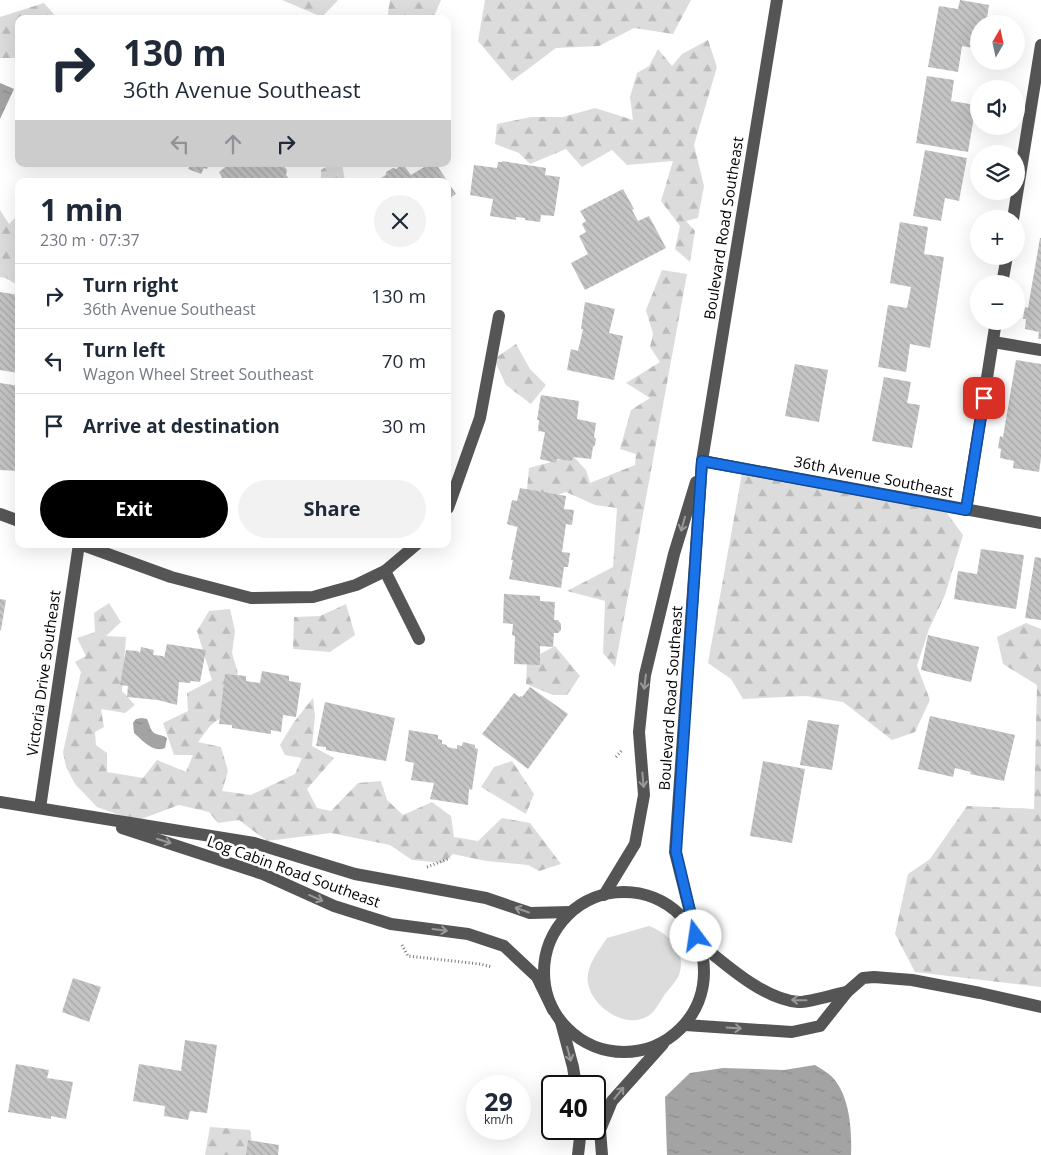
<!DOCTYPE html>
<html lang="en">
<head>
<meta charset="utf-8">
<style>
  :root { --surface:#fff; --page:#f2f2f3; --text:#1f2937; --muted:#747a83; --line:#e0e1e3; --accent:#000 }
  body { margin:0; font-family:"Open Sans",sans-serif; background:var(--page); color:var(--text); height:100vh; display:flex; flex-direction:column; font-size:19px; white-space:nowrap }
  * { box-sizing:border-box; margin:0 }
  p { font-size:16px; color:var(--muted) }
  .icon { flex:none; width:28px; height:28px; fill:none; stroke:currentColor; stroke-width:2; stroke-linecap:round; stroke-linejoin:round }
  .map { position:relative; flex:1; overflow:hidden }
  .details { position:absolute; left:15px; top:178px; width:436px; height:370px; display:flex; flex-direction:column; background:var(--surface); border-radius:10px; box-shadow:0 5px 20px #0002 }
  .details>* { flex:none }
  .banner { position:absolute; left:15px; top:15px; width:436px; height:152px; border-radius:10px; box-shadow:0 5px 20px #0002; background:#fff; color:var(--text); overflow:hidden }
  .needle { width:32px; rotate:9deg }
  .fabs { position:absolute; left:970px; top:15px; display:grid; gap:10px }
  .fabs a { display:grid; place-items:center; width:55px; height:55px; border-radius:50%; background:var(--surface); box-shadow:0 5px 20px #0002; font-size:25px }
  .speed { position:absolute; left:466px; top:1075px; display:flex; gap:10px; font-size:25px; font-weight:700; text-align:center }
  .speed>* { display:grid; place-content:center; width:65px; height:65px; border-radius:50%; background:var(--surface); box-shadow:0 5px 20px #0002; line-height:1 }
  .speed small { font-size:12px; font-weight:400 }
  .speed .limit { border:2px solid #111; border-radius:8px; background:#fff; color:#111 }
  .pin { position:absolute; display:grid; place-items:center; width:42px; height:42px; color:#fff; margin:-21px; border-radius:10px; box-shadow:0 2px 8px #0006 }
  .me { position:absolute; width:55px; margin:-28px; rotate:346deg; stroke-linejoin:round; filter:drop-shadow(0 0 4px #0008) }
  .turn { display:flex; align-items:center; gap:18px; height:105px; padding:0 25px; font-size:22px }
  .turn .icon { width:65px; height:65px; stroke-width:2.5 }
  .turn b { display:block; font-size:35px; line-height:42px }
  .lanes { display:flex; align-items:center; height:48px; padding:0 25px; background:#0003; justify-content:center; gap:25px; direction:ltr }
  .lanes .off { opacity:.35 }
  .round { display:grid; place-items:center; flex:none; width:52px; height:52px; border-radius:26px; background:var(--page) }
  .head { display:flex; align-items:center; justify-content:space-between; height:85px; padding:0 25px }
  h1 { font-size:30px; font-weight:700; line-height:38px }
  .cta { display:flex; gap:10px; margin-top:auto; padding:10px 25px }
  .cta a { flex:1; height:58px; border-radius:30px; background:var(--accent); color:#fff; font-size:20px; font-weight:700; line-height:58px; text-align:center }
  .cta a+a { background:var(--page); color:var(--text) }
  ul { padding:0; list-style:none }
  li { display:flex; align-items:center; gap:15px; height:65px; padding:0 25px; border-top:1px solid var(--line) }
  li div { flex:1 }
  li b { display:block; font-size:19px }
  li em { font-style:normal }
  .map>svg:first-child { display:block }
  .grass { fill:#dcdcdc }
  .forest { fill:url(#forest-firs) }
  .water { fill:url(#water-ripples) }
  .building { fill:url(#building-back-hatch) }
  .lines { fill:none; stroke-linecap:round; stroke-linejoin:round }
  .path { stroke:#777; stroke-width:3; stroke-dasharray:1 2.5; stroke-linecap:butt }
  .minor { stroke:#555; stroke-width:12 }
  .oneway { stroke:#999 }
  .route-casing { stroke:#114b97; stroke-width:12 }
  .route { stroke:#1a73e8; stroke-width:9 }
  .labels { text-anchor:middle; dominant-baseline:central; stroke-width:5; stroke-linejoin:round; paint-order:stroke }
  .street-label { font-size:15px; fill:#000; stroke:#fff }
</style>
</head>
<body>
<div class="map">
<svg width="1041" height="1155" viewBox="0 0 1041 1155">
  <defs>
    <pattern id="forest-firs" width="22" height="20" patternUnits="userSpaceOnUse" patternTransform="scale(1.25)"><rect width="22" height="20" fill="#dcdcdc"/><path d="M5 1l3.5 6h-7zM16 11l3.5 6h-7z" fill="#bbb"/></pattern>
    <pattern id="water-ripples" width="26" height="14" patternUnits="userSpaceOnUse" patternTransform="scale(1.25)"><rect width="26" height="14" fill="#a3a3a3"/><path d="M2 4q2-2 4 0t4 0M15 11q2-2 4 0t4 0" fill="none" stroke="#8b8b8b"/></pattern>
    <pattern id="building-back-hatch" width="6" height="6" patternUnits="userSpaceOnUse" patternTransform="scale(1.25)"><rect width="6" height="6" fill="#c4c4c4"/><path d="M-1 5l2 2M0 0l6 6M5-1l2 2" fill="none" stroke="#a7a7a7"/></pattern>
  </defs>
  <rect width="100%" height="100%" fill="#fff"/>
  <path class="grass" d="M649,926C670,934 687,952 679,975C676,982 669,989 665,994C661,1000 657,1008 652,1013C634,1029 607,1016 595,999C578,975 594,958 607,938Z"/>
  <g class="forest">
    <polygon points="282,0 338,0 322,17"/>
    <polygon points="390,0 441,0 433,19 387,19"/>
    <polygon points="485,0 691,0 673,34 634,28 599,46 556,48 512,81 478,41"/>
    <polygon points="44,3 58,19 19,19 19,58 0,58 0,17"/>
    <polygon points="708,40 717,67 694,145 704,186 698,218 686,221 695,231 690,262 675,249 680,226 661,201 673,161 627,165 612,150 582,167 566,149 530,164 519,153 495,144 497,124 531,117 563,117 595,108 633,120 630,97 637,73 649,66 658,49 672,66 682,54"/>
    <polygon points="331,164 342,164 345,181 321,181 321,170"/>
    <polygon points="0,210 9,224 19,214 19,286 6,278 0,277"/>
    <polygon points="662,270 687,274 615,667 603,653 605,601 567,591 613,567 617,508 595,505 566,492 540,501 527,489 529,468 573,456 586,470 590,483 635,465 636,454 620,449 631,410 650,398 626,383 660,362 650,347 653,334 646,310"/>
    <polygon points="516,344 530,369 546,385 531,404 506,385 494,359"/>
    <polygon points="743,468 941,505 963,535 945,595 929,629 917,666 930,700 915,732 892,740 843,702 806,696 743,699 731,679 708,663"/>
    <polygon points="109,603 121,622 106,636 126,637 122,691 135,705 125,713 101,709 104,727 95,732 96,745 107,753 107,772 143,778 157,760 186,772 193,755 174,755 163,723 188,711 187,693 212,680 197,631 209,611 230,609 235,631 232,653 238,673 229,690 228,712 210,726 198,742 221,747 228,771 222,791 251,795 295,774 302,758 285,755 280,745 294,722 313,698 315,716 312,746 334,758 307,789 317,808 331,811 358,783 381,781 387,800 403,815 432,802 451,816 454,837 478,841 502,818 530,823 561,864 539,871 528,865 486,861 453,854 443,863 412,860 390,845 331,833 267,841 239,820 218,823 209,812 179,805 136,821 97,807 75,784 66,767 63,752 81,672 75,662 86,656 77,638 95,632 94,613"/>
    <polygon points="346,604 355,635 330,652 293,649 294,617 320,616"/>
    <polygon points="1026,623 1041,629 1041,987 915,972 895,934 908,874 930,859 967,806 1034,809 1037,685 1003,664 997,637"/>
    <polygon points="555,646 580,676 567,695 553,695 526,684 527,661"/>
    <polygon points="512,761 534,794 526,814 481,787 494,767"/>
    <polygon points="210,1127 250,1130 254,1155 205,1155"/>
  </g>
  <g class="water">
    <polygon points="0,83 14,89 0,119"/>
    <path d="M142,718L147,719C149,723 150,728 152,731C156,736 162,734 167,738L165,748C153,753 143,741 134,733L133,723L136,719Z"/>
    <path d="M815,1065C821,1069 829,1073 834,1079C850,1098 852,1131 851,1155H667L665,1097L690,1073L723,1068L784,1070Z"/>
  </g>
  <g class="building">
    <polygon points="960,0 989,5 986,24 979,24 979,49 962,46 958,72 928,67 939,6 958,9"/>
    <polygon points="927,76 954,80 951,101 976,105 968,152 916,143"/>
    <polygon points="925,150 967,158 959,201 945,198 941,221 913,216"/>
    <polygon points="502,161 546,168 545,175 560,177 554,216 541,215 540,222 525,220 525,218 516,217 516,220 490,216 493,199 470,195 474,165 497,168 498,162 502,162"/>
    <polygon points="191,164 209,164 207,169 204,168 201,174 188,169"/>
    <polygon points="229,164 282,164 287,170 286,175 291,181 224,181 219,172"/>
    <polygon points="403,164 411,175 429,164 436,164 456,194 448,199 448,181 376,181 386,175 386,172 393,168 396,169"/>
    <polygon points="623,189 634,209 632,210 638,221 649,216 666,248 585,290 571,263 588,254 579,236 586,232 582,224 586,221 580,211"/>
    <polygon points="900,222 928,227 924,254 944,257 930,348 910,344 906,372 878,367 888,305 907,308 911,287 890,283"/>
    <polygon points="1040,238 1041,238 1041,339 1038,339 1039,332 1025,329 1026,319 1023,319 1025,307 1028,308"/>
    <polygon points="0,292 19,295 19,373 0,370"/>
    <polygon points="585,302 615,309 609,333 623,336 614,380 567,370 571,349 578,351 583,329 581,329"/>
    <polygon points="1016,360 1041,364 1041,458 1039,472 1013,468 1014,461 1000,458 1001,449 998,448 1000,436 1003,437"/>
    <polygon points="795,364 828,370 819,422 785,416"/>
    <polygon points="884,377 911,382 907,403 920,405 912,448 872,441"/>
    <polygon points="0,383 19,386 19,471 0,470"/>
    <polygon points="541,395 579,401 577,419 596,423 594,437 596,439 595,445 593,447 591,459 573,457 572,461 557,459 556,463 540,459 545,432 538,431 539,420 537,420"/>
    <polygon points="520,488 566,496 564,509 574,510 572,525 566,524 562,552 570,553 568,567 564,567 561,588 509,579 513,560 511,560 518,525 517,527 507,524 512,500 517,501"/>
    <polygon points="981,549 1024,555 1016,609 954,599 958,571 977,574"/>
    <polygon points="1035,557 1041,558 1041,620 1025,618"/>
    <polygon points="504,594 540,596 540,601 555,602 554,620 558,620 561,624 561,630 558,633 554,633 553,647 540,646 540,665 514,664 515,636 512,635 513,624 503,623"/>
    <polygon points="0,599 6,600 1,630 0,630"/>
    <polygon points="928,635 979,647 971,682 921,670"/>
    <polygon points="167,644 206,650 200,682 191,681 190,683 179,682 177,705 158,700 127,697 128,686 120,685 126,650 138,651 140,653 141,647 154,650 153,655 163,656 164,658"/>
    <polygon points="262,671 289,676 289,681 301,683 296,717 283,715 281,732 271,730 271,734 232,728 232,725 219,724 225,674 246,676 246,681 260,683"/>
    <polygon points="530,687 568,714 528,769 482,734 514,693 519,697 521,696 522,697"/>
    <polygon points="325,702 395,718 386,761 326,750 326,747 316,746"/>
    <polygon points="930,716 1015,735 1004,781 970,774 971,772 955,768 953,777 918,769"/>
    <polygon points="808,720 839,725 832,770 800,765"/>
    <polygon points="409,730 438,735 438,739 442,740 442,744 447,745 447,747 457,749 457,745 462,746 463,742 475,745 475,748 478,749 472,790 469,789 468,805 430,799 434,783 411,780 414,763 405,761"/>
    <polygon points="763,761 805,769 792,843 750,836"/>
    <polygon points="73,978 101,987 89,1022 62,1012"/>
    <polygon points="185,1040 217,1045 207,1113 190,1111 188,1120 164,1116 165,1106 133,1101 139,1064 181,1071"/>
    <polygon points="16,1064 49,1070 47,1078 73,1082 66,1119 51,1116 51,1119 8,1112"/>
    <polygon points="248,1140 279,1145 278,1155 246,1155"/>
  </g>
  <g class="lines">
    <g class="path">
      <polyline points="616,757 622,750"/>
      <polyline points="427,867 450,858"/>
      <polyline points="402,945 408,956 480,964 492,967"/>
    </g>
    <g class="minor">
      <polyline points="1013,219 1041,45"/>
      <polyline points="1002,284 1007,256"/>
      <polyline points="993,342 1041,350"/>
      <polyline points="702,461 1041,523"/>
      <polyline points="448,508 480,418 499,316"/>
      <polyline points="966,510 996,321"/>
      <polyline points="0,514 19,521"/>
      <polyline points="80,544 171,577 251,598 313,597 356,585 385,571 417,544"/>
      <polyline points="385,571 419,639"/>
      <polyline points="0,802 254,843 355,874 486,898 530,913 570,912"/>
      <polyline points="40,808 79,544"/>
      <polyline points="122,828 263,874 334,906 391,924 468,934 504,946 537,977 553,1010"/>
      <circle cx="624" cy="972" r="80"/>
      <polyline points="604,895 635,844 644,795 639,732 645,675 674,554 696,482"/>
      <polyline points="696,936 675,852 702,461 777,0"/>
      <path d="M699,943C725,964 763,999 798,1002C807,1003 836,994 847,992"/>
      <polyline points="561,1022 573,1067 576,1086"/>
      <polyline points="685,1025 792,1032 820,1026 847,992 863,978 874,977 912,980 980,993 1041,1007"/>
      <polyline points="578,1155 581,1129"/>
      <polyline points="602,1155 600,1130 612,1101 663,1044"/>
    </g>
  </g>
  <defs><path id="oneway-shaft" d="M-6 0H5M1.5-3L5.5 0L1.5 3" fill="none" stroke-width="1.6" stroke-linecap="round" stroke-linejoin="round" transform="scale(1.25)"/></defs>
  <g class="oneway">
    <use href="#oneway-shaft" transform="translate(683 524) rotate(106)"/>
    <use href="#oneway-shaft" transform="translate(645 682) rotate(97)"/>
    <use href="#oneway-shaft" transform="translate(643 780) rotate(85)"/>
    <use href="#oneway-shaft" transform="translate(164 841) rotate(18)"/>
    <use href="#oneway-shaft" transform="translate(316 898) rotate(24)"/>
    <use href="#oneway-shaft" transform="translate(522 910) rotate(-161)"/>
    <use href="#oneway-shaft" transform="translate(440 930) rotate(7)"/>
    <use href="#oneway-shaft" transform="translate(799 1000) rotate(-179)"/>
    <use href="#oneway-shaft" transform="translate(734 1028) rotate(4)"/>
    <use href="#oneway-shaft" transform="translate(569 1054) rotate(75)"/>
    <use href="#oneway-shaft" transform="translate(619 1093) rotate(-51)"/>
  </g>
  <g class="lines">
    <g class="route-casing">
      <polyline id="route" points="696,936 676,852 702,461 966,510 984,398"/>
    </g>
    <use href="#route" class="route"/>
  </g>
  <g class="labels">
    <g class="street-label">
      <text transform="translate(723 228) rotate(-81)">Boulevard Road Southeast</text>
      <text transform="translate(874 476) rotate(11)">36th Avenue Southeast</text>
      <text transform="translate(43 673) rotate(-82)">Victoria Drive Southeast</text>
      <text transform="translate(670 698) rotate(-86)">Boulevard Road Southeast</text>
      <text transform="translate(294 871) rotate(20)">Log Cabin Road Southeast</text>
    </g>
  </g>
</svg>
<div class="fabs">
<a><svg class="needle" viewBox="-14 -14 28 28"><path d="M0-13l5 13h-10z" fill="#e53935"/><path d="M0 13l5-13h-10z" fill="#747a83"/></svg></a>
<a><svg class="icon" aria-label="sound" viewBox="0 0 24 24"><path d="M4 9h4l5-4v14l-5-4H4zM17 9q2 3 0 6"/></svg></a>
<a><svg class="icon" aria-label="layers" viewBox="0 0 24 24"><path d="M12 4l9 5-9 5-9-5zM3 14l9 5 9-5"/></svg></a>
<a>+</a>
<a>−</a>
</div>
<div class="speed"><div>29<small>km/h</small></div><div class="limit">40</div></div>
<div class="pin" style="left:984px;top:398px;background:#d93025"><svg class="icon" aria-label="arrive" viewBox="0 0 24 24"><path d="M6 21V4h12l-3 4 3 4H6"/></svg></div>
<svg class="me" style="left:696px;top:936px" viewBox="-20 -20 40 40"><circle r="19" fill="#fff"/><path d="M0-13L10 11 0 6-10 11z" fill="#1a73e8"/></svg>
<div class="banner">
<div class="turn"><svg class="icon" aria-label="right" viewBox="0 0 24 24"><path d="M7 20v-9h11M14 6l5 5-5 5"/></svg><div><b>130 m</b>36th Avenue Southeast</div></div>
<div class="lanes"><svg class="icon off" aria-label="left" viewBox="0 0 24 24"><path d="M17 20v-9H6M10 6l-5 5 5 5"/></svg><svg class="icon off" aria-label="ahead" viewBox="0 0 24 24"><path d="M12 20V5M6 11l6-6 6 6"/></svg><svg class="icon" aria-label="right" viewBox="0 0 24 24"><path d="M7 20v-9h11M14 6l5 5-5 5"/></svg></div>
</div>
<section class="details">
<div class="head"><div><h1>1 min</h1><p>230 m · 07:37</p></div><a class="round"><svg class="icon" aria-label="close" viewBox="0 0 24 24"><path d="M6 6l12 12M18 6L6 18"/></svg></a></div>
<ul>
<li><svg class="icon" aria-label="right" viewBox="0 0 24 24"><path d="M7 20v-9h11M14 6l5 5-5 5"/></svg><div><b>Turn right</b><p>36th Avenue Southeast</p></div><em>130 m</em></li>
<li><svg class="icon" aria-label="left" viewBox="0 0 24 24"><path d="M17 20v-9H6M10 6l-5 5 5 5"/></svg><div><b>Turn left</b><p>Wagon Wheel Street Southeast</p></div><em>70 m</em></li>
<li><svg class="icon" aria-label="arrive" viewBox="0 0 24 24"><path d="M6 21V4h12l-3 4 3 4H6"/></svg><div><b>Arrive at destination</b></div><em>30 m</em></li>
</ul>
<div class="cta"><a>Exit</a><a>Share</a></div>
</section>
</div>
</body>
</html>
